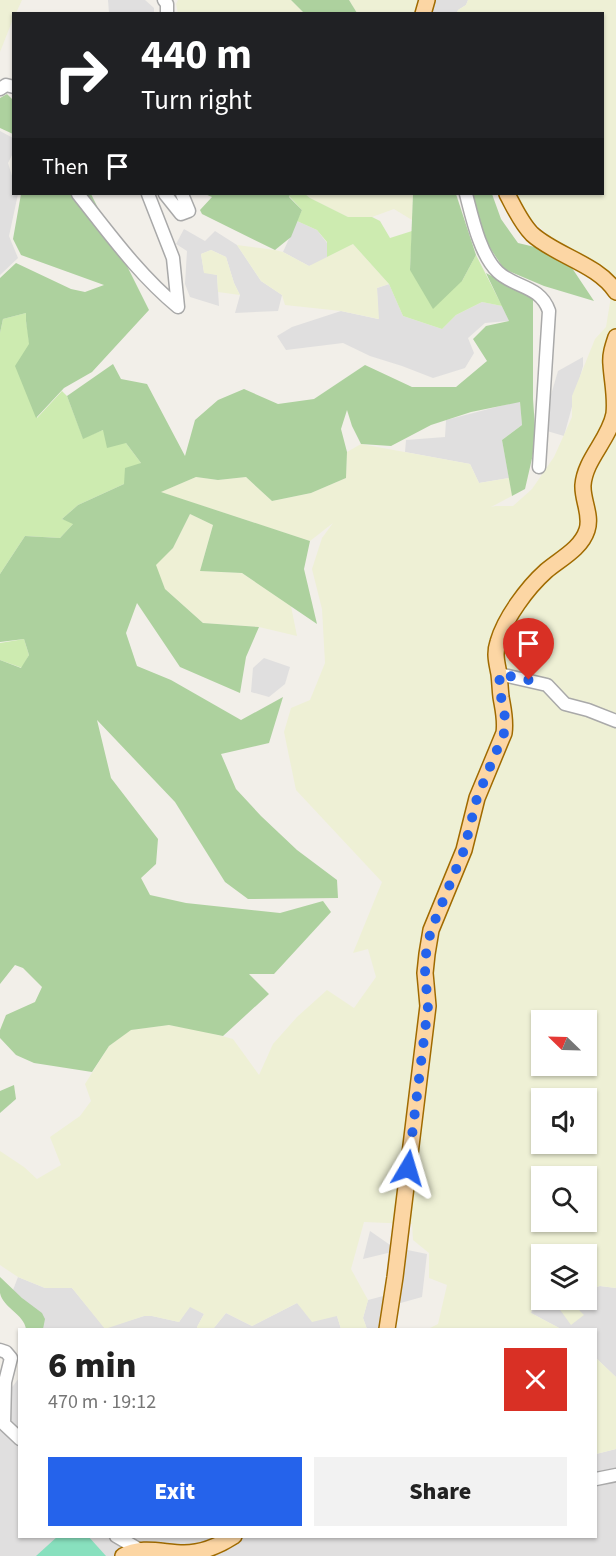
<!DOCTYPE html>
<html lang="en">
<head>
<meta charset="utf-8">
<style>
  :root { --surface:#fff; --page:#f2f2f2; --text:#222; --muted:#767676; --accent:#2563eb }
  body { margin:0; font-family:"Source Sans 3",sans-serif; background:var(--page); color:var(--text); height:100vh; display:flex; flex-direction:column; font-size:22px; white-space:nowrap }
  * { box-sizing:border-box; margin:0 }
  p { font-size:20px; color:var(--muted) }
  .icon { flex:none; width:33px; height:33px; fill:none; stroke:currentColor; stroke-width:2; stroke-linecap:round; stroke-linejoin:round }
  .map { position:relative; flex:1; overflow:hidden }
  .side { position:absolute; left:18px; top:1328px; width:579px; height:210px; display:flex; flex-direction:column; background:var(--surface); border-radius:0px; box-shadow:0 2px 4px #0004 }
  .side>* { flex:none }
  .guide { position:absolute; left:12px; top:12px; width:592px; height:183px; border-radius:0px; box-shadow:0 2px 4px #0004; background:#202124; color:#fff; overflow:hidden }
  .needle { width:39px; rotate:293deg }
  .controls { position:absolute; left:531px; top:1010px; display:grid; gap:12px }
  .controls a { display:grid; place-items:center; width:66px; height:66px; border-radius:0px; background:var(--surface); box-shadow:0 2px 4px #0004; font-size:30px }
  .pin { position:absolute; display:grid; place-items:center; width:51px; height:51px; color:#fff; margin:-62px -26px; border-radius:50% 50% 50% 0; rotate:-45deg; box-shadow:0 0 6px #0007 }
  .pin .icon { rotate:45deg }
  .me { position:absolute; width:66px; margin:-33px; rotate:7deg; stroke-linejoin:round; filter:drop-shadow(0 0 4px #0008) }
  .turn { display:flex; align-items:center; gap:21px; height:126px; padding:0 30px; font-size:27px }
  .turn .icon { width:78px; height:78px; stroke-width:2.5 }
  .turn b { display:block; font-size:42px; line-height:51px }
  .then { display:flex; align-items:center; height:57px; padding:0 30px; background:#0003; gap:12px; font-size:22px }
  .round { display:grid; place-items:center; flex:none; width:63px; height:63px; border-radius:0px; background:var(--page) }
  .head { display:flex; align-items:center; justify-content:space-between; height:102px; padding:0 30px }
  h1 { font-size:36px; font-weight:800; line-height:45px }
  .cta { display:flex; gap:12px; margin-top:auto; padding:12px 30px }
  .cta a { flex:1; height:69px; border-radius:0px; background:var(--accent); color:#fff; font-size:24px; font-weight:800; line-height:69px; text-align:center }
  .cta a+a { background:var(--page); color:var(--text) }
  .map>svg:first-child { display:block }
  .residential { fill:#e0dfdf }
  .farmland { fill:#eef0d5; fill-rule:evenodd }
  .grass { fill:#cdebb0 }
  .forest { fill:#add19e }
  .pitch { fill:#88e0be }
  .lines { fill:none; stroke-linecap:round; stroke-linejoin:round }
  .minor-casing { stroke:#a9a9a9; stroke-width:15 }
  .major-casing { stroke:#a06b00; stroke-width:18 }
  .minor { stroke:#fff; stroke-width:12 }
  .major { stroke:#fcd6a4; stroke-width:15 }
  .route { stroke:#2563eb; stroke-width:10; stroke-dasharray:0 18 }
</style>
</head>
<body>
<div class="map">
<svg width="616" height="1556" viewBox="0 0 616 1556">
  <rect width="100%" height="100%" fill="#f2efe9"/>
  <g class="residential">
    <polygon points="108,0 145,0 154,8 154,13 109,13"/>
    <polygon points="417,0 468,0 466,5 458,10 457,13 416,14 419,9"/>
    <polygon points="0,131 13,138 13,153 8,163 13,179 14,194 18,194 9,236 18,258 0,275"/>
    <polygon points="297,221 317,230 327,243 327,262 309,266 283,252"/>
    <polygon points="184,229 205,241 215,231 237,245 261,281 282,295 278,311 235,313 240,295 234,283 226,257 211,250 201,254 204,272 217,275 219,306 190,297 185,284 187,251 176,244"/>
    <polygon points="389,284 403,316 442,329 456,315 482,302 502,306 509,321 485,323 468,338 474,353 465,368 433,378 402,366 370,356 343,343 286,350 277,336 292,327 341,311 378,319 377,288"/>
    <polygon points="583,357 583,366 564,436 547,431 548,405 558,371"/>
    <polygon points="520,401 522,425 502,440 509,478 479,483 470,464 405,452 406,440 445,437 446,420"/>
    <polygon points="264,658 290,667 285,684 269,697 251,692 253,668"/>
    <polygon points="370,1231 393,1247 427,1254 422,1297 397,1304 393,1329 367,1329 363,1318 368,1300 387,1295 392,1252 363,1259"/>
    <polygon points="18,1277 45,1288 72,1288 105,1328 144,1316 152,1316 179,1322 190,1306 204,1314 197,1327 198,1329 43,1329 22,1298 13,1290"/>
    <polygon points="600,1286 616,1288 616,1377 596,1358 596,1329 561,1329 531,1313 537,1293 541,1295 542,1299 550,1299 576,1307 578,1299 586,1299 587,1290"/>
    <polygon points="297,1303 337,1316 341,1329 213,1329 226,1313 252,1326"/>
    <polygon points="19,1378 20,1536 596,1536 596,1454 616,1449 616,1556 0,1556 0,1403"/>
  </g>
  <g class="farmland">
    <polygon points="0,0 22,0 16,13 14,14 13,19 0,52"/>
    <polygon points="178,0 291,0 304,13 178,13 176,4"/>
    <polygon points="349,0 417,0 419,9 416,13 357,13"/>
    <path d="M468,0H616V1288L600,1286L587,1290L586,1254H542L541,1295L537,1293L531,1313L561,1329H428L438,1324L447,1285L429,1278V1253L413,1240L412,1224L364,1222L351,1269L368,1300L363,1318L367,1329H341L337,1316L312,1322L297,1303L252,1326L226,1313L213,1329H198L197,1327L204,1314L190,1307L179,1322L152,1316H144L105,1329L72,1288H45L18,1277L0,1265V1151L24,1167L37,1179L61,1165L50,1137L80,1116L91,1101L85,1084L109,1046L130,1030L169,1025L203,1031L233,1039L259,1075L273,1044L297,1017L327,990L354,1008L376,977L368,949L353,953L382,882L296,790L284,732L291,708L310,700L325,663L322,609L312,569L322,538L333,523L310,541L160,492L196,477L218,480L246,477L272,501L311,493L346,478L347,452L361,444L470,464L479,483L509,478L512,496L491,507L496,506H513L532,489L554,457L572,417V396L595,339L606,327L614,278L563,249L507,196L506,194H603V14L457,13L458,10L466,5ZM542,1020H586V1065H542ZM542,1098H586V1143H542ZM542,1176H586V1221H542Z"/>
    <polygon points="305,194 413,194 412,220 394,209 372,217 348,217 310,198"/>
    <polygon points="353,244 389,284 377,288 379,319 341,311 285,305 282,295 261,281 237,245 275,250 283,252 309,266"/>
    <polygon points="211,250 226,257 234,283 240,295 218,292 217,275 204,273 201,254"/>
    <polygon points="190,514 213,525 200,571 242,573 291,606 297,636 259,627 203,623 165,589 155,565 173,548"/>
    <polygon points="550,1299 578,1299 576,1307 584,1315 571,1325 553,1300"/>
    <polygon points="596,1358 616,1377 616,1449 596,1454"/>
  </g>
  <g class="grass">
    <polygon points="290,194 305,194 310,198 348,217 372,217 380,221 390,238 412,231 410,270 462,281 476,255 502,306 482,302 456,315 442,329 403,316 389,284 353,244 327,257 327,242 317,230 297,221 302,210 289,196"/>
    <polygon points="26,313 26,321 28,332 37,418 62,391 67,396 83,438 103,430 126,443 141,463 124,484 78,505 62,519 74,523 60,538 25,536 0,574 0,333 3,319"/>
    <polygon points="24,639 29,655 22,668 0,660 0,643"/>
  </g>
  <g class="forest">
    <polygon points="291,0 349,0 357,13 304,13"/>
    <polygon points="7,94 13,100 13,134 0,128 0,98"/>
    <polygon points="21,194 91,194 149,310 92,372 64,388 36,418 15,366 29,344 26,321 26,313 3,319 0,333 0,278 16,263 71,289 85,292 104,285 21,255 13,239"/>
    <polygon points="205,194 290,194 289,197 302,210 291,237 275,250 202,214 200,210 212,197"/>
    <polygon points="413,194 456,194 476,255 462,281 433,309 410,270"/>
    <polygon points="467,194 492,194 501,219 518,243 539,248 572,268 594,301 544,286 504,269 488,245"/>
    <polygon points="486,273 533,298 533,399 536,441 525,489 512,496 502,440 522,425 520,402 471,412 431,425 391,446 361,444 352,426 347,410 341,429 347,452 346,478 311,493 272,501 246,477 218,480 196,477 161,492 310,541 304,569 317,624 242,573 200,571 213,525 190,514 173,548 156,565 165,589 203,623 259,627 246,657 240,693 180,667 137,603 126,633 137,666 171,680 241,720 283,697 269,743 221,754 236,789 261,816 297,850 337,880 338,898 248,899 225,882 175,802 97,720 111,778 158,839 156,864 141,878 150,895 186,903 280,913 323,901 331,912 274,974 249,974 269,994 223,1036 169,1025 131,1030 109,1046 92,1072 34,1063 16,1055 0,1038 0,1030 6,1015 35,1002 42,987 23,968 15,965 0,984 0,660 21,668 29,655 24,639 0,642 0,574 25,536 60,538 73,524 62,519 78,505 124,484 125,468 141,463 126,443 107,448 103,430 83,439 67,396 113,364 121,379 147,384 185,456 195,420 218,400 244,389 278,404 314,399 365,365 412,387 456,387 487,361 473,339 486,326 509,321"/>
    <polygon points="14,1085 16,1099 0,1113 0,1091"/>
    <path d="M0,1277L22,1298L42,1313L45,1319L43,1329H26C24,1314 3,1308 0,1293C0,1288 0,1282 0,1277Z"/>
  </g>
  <polygon class="pitch" points="58,1536 88,1536 106,1556 36,1556"/>
  <g class="lines">
    <g class="minor-casing">
      <g id="minor">
        <polyline points="164,0 167,4 167,14"/>
        <polyline points="0,89 6,85 14,87"/>
        <path d="M78,194C109,233 139,275 178,307L173,258L148,194"/>
        <polyline points="165,194 181,214 189,211 182,194"/>
        <path d="M466,194C472,217 480,255 498,272C515,288 540,285 549,311L539,467"/>
        <polyline points="499,674 547,685 565,704 588,710 616,721"/>
        <polyline points="0,1350 6,1352 11,1358 5,1382 4,1424 20,1439"/>
        <polyline points="596,1479 616,1475"/>
        <polyline points="116,1536 140,1550"/>
      </g>
    </g>
    <g class="major-casing">
      <g id="major">
        <polyline points="423,14 427,0"/>
        <path d="M507,194C514,207 521,223 532,234C556,256 598,264 616,292"/>
        <path d="M387,1329L395,1277L428,1006L425,973L427,954L431,930L464,850L477,798L504,733C506,720 503,709 501,697C500,689 500,682 499,674C497,663 494,654 498,642C505,618 527,588 546,571C560,559 581,549 587,530C592,515 582,500 583,485C585,459 609,440 614,414C616,397 612,381 611,364C610,355 613,346 616,337"/>
        <path d="M123,1556C142,1545 164,1553 184,1553C201,1553 220,1545 234,1536"/>
      </g>
    </g>
    <use href="#minor" class="minor"/>
    <use href="#major" class="major"/>
  </g>
  <g class="lines">
    <polyline class="route" points="408,1168 428,1006 425,973 426,954 431,930 464,850 477,798 504,733 505,717 502,706 499,674 529,680"/>
  </g>
</svg>
<div class="controls">
<a><svg class="needle" viewBox="-14 -14 28 28"><path d="M0-13l5 13h-10z" fill="#e53935"/><path d="M0 13l5-13h-10z" fill="#767676"/></svg></a>
<a><svg class="icon" aria-label="sound" viewBox="0 0 24 24"><path d="M4 9h4l5-4v14l-5-4H4zM17 9q2 3 0 6"/></svg></a>
<a><svg class="icon" aria-label="search" viewBox="0 0 24 24"><circle cx="10" cy="10" r="6"/><path d="M15 15l6 6"/></svg></a>
<a><svg class="icon" aria-label="layers" viewBox="0 0 24 24"><path d="M12 4l9 5-9 5-9-5zM3 14l9 5 9-5"/></svg></a>
</div>
<div class="pin" style="left:529px;top:680px;background:#d93025"><svg class="icon" aria-label="arrive" viewBox="0 0 24 24"><path d="M6 21V4h12l-3 4 3 4H6"/></svg></div>
<svg class="me" style="left:408px;top:1168px" viewBox="-20 -20 40 40"><path d="M0-17L14 15 0 8-14 15z" fill="#2563eb" stroke="#fff" stroke-width="4"/></svg>
<div class="guide">
<div class="turn"><svg class="icon" aria-label="right" viewBox="0 0 24 24"><path d="M7 20v-9h11M14 6l5 5-5 5"/></svg><div><b>440 m</b>Turn right</div></div>
<div class="then">Then<svg class="icon" aria-label="arrive" viewBox="0 0 24 24"><path d="M6 21V4h12l-3 4 3 4H6"/></svg></div>
</div>
<section class="side">
<div class="head"><div><h1>6 min</h1><p>470 m · 19:12</p></div><a class="round" style="background:#d93025;color:#fff"><svg class="icon" aria-label="close" viewBox="0 0 24 24"><path d="M6 6l12 12M18 6L6 18"/></svg></a></div>
<div class="cta"><a>Exit</a><a>Share</a></div>
</section>
</div>
</body>
</html>
